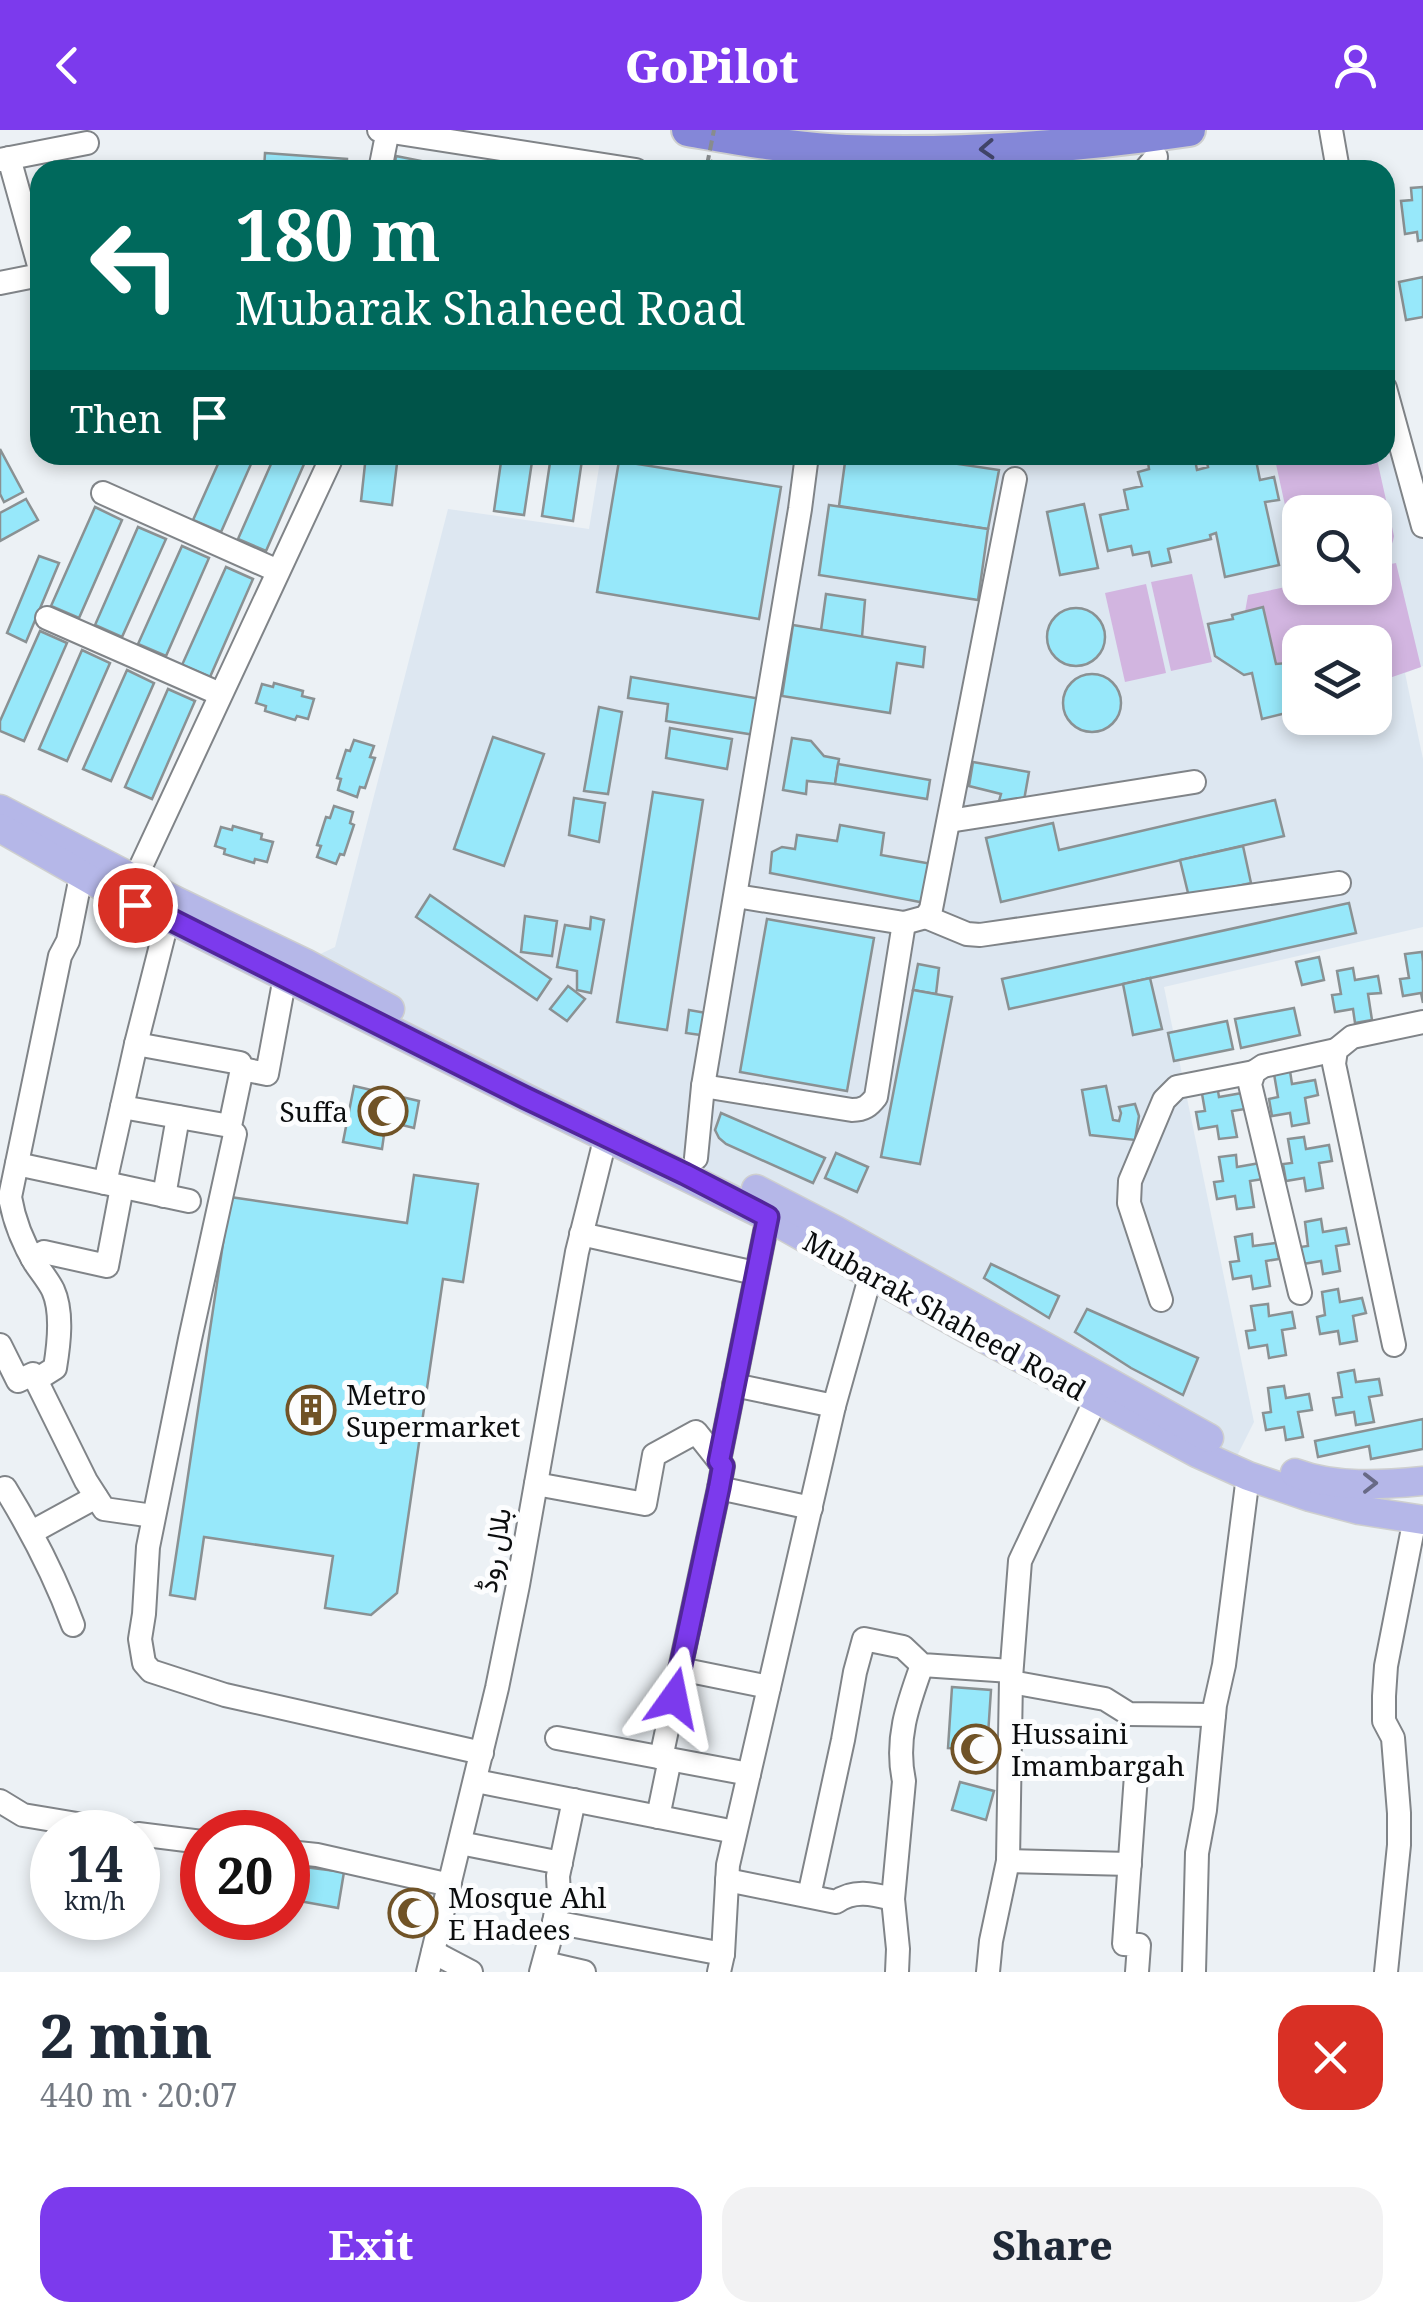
<!DOCTYPE html>
<html lang="en">
<head>
<meta charset="utf-8">
<style>
  :root { --surface:#fff; --page:#f2f2f3; --text:#1f2937; --muted:#747a83; --accent:#7c3aed }
  body { margin:0; font-family:"Noto Serif",Vazirmatn,serif; background:var(--page); color:var(--text); height:100vh; display:flex; flex-direction:column; font-size:38px; white-space:nowrap }
  * { box-sizing:border-box; margin:0 }
  p { font-size:32px; color:var(--muted) }
  .icon { flex:none; width:55px; height:55px; fill:none; stroke:currentColor; stroke-width:2; stroke-linecap:round; stroke-linejoin:round }
  .map { position:relative; height:1842px; overflow:hidden }
  .side { display:flex; flex-direction:column; background:var(--surface); flex:1 }
  .side>* { flex:none }
  .hud { position:absolute; left:30px; top:30px; width:1365px; height:305px; border-radius:30px; box-shadow:0 5px 15px #0003; background:#00695c; color:#fff; overflow:hidden }
  .fabs { position:absolute; left:1282px; top:365px; display:grid; gap:20px }
  .fabs a { display:grid; place-items:center; width:110px; height:110px; border-radius:20px; background:var(--surface); box-shadow:0 5px 15px #0003; font-size:50px }
  .speed { position:absolute; left:30px; top:1680px; display:flex; gap:20px; font-size:50px; font-weight:700; text-align:center }
  .speed>* { display:grid; place-content:center; width:130px; height:130px; border-radius:50%; background:var(--surface); box-shadow:0 5px 15px #0003; line-height:1 }
  .speed small { font-size:25px; font-weight:400 }
  .speed .limit { border:15px solid #d22; background:#fff; color:#111 }
  .pin { position:absolute; display:grid; place-items:center; width:85px; height:85px; color:#fff; margin:-42px; border:5px solid #fff; border-radius:50%; box-shadow:0 2px 10px #0007 }
  .me { position:absolute; width:110px; margin:-55px; rotate:12deg; stroke-linejoin:round; filter:drop-shadow(0 0 8px #0008) }
  .turn { display:flex; align-items:center; gap:35px; height:210px; padding:0 40px; font-size:45px }
  .turn .icon { width:130px; height:130px; stroke-width:2.5 }
  .turn b { display:block; font-size:70px; line-height:85px }
  .then { display:flex; align-items:center; height:95px; padding:0 40px; background:#0003; gap:20px; font-size:38px }
  .round { display:grid; place-items:center; flex:none; width:105px; height:105px; border-radius:30px; background:var(--page) }
  .headline { display:flex; align-items:center; justify-content:space-between; height:170px; padding:0 40px }
  h1 { font-size:60px; font-weight:800; line-height:75px }
  .button { display:flex; gap:20px; margin-top:auto; padding:20px 40px }
  .button a { flex:1; height:115px; border-radius:30px; background:var(--accent); color:#fff; font-size:40px; font-weight:800; line-height:115px; text-align:center }
  .button a+a { background:var(--page); color:var(--text) }
  header { display:flex; justify-content:space-between; align-items:center; height:130px; padding:0 40px; background:var(--accent); color:#fff; font-size:45px; font-weight:800 }
  .map>svg:first-child { display:block }
  .built { fill:#dde7f1; fill-rule:evenodd }
  .green { fill:#d2b5e0 }
  .building { fill:#97e8fa; stroke:#8a9193; stroke-width:2.5 }
  .lines { fill:none; stroke-linecap:round; stroke-linejoin:round }
  .minor-casing { stroke:#808488; stroke-width:26 }
  .major-casing { stroke:#cecfcf; stroke-width:31 }
  .highway-casing { stroke:#cecfcf; stroke-width:36 }
  .path { stroke:#888c8e; stroke-width:4; stroke-dasharray:10 5; stroke-linecap:butt }
  .minor { stroke:#fff; stroke-width:22 }
  .major { stroke:#b5b7e8; stroke-width:28 }
  .highway { stroke:#8487d8; stroke-width:32 }
  .path-bridge { stroke:#888c8e; stroke-width:4; stroke-dasharray:10 5; stroke-linecap:butt }
  .oneway { stroke:#414469 }
  .oneway2 { stroke:#686a86 }
  .route-casing { stroke:#51269a; stroke-width:25 }
  .route { stroke:#7c3aed; stroke-width:18 }
  .labels { text-anchor:middle; dominant-baseline:central; stroke-width:10; stroke-linejoin:round; paint-order:stroke }
  .poi-label { font-size:28px; fill:#0b0d0e; stroke:#fcfdfe; text-anchor:start }
  .street-label { font-size:28px; fill:#0b0d0e; stroke:#fcfdfe }
</style>
</head>
<body>
<header><svg class="icon" aria-label="back" viewBox="0 0 24 24"><path d="M15 5l-7 7 7 7"/></svg>GoPilot<svg class="icon" aria-label="person" viewBox="0 0 24 24"><circle cx="12" cy="8" r="4"/><path d="M4 21q1-7 8-7t8 7"/></svg></header>
<div class="map">
<svg width="1423" height="1842" viewBox="0 0 1423 1842">
  <rect width="100%" height="100%" fill="#ecf1f5"/>
  <path class="built" d="M1385,257L1423,394V536L1405,543L1423,629V797L1164,857L1254,1292L1236,1328L1101,1259L692,1033L289,839L335,817L448,379L589,399L601,325H1385ZM1300,382H1375V458H1300ZM1300,512H1375V588H1300Z"/>
  <g class="green">
    <path d="M1274,325H1376L1394,406C1392,419 1387,421 1375,424V382H1300L1299,439Z"/>
    <polygon points="1396,433 1421,537 1375,553 1375,512 1300,512 1298,580 1288,534 1276,534 1263,478 1245,482 1248,465 1300,454 1300,458 1375,458 1375,437"/>
    <polygon points="1192,444 1212,532 1171,541 1151,452"/>
    <polygon points="1146,454 1166,543 1125,552 1105,463"/>
  </g>
  <g class="building">
    <polygon points="265,23 347,29 347,40 264,40"/>
    <polygon points="396,26 466,40 394,40"/>
    <polygon points="1423,57 1423,110 1418,111 1417,102 1405,104 1401,71 1412,70 1411,58"/>
    <polygon points="1423,147 1423,187 1406,190 1399,152"/>
    <polygon points="0,319 23,362 4,372 0,364"/>
    <polygon points="222,325 255,325 221,402 193,390"/>
    <polygon points="275,325 308,325 266,421 238,409"/>
    <polygon points="366,325 398,325 392,375 361,371"/>
    <polygon points="502,325 533,325 524,385 494,381"/>
    <polygon points="846,325 898,325 999,340 988,399 839,376"/>
    <polygon points="1179,325 1194,325 1197,340 1208,337 1205,325 1255,325 1260,350 1274,347 1279,370 1265,372 1279,435 1225,447 1216,403 1210,405 1211,409 1168,419 1171,432 1152,436 1149,422 1133,425 1131,416 1108,421 1100,385 1128,379 1124,360 1142,356 1138,342 1149,339 1148,332"/>
    <polygon points="551,326 582,330 573,391 542,386"/>
    <polygon points="619,331 781,357 759,489 597,462"/>
    <polygon points="26,369 38,390 0,411 0,383"/>
    <polygon points="1084,374 1098,438 1060,445 1047,382"/>
    <polygon points="829,375 988,399 978,470 819,445"/>
    <polygon points="95,377 122,390 79,488 51,476"/>
    <polygon points="138,397 166,409 122,507 95,495"/>
    <polygon points="182,416 209,428 166,526 138,514"/>
    <polygon points="39,426 59,433 26,512 7,503"/>
    <polygon points="226,437 253,449 210,547 182,535"/>
    <polygon points="826,464 865,470 862,507 821,500"/>
    <polygon points="1263,477 1276,534 1288,533 1298,580 1262,589 1252,543 1244,545 1215,526 1208,494 1233,489 1232,485"/>
    <circle cx="1076" cy="507" r="29"/>
    <polygon points="793,495 925,517 923,537 897,533 890,583 782,566"/>
    <polygon points="40,501 67,513 24,611 0,601 0,591"/>
    <polygon points="82,520 110,533 67,631 39,619"/>
    <polygon points="127,540 154,553 111,651 83,639"/>
    <circle cx="1092" cy="573" r="29"/>
    <polygon points="631,547 761,569 755,605 666,591 668,574 628,568"/>
    <polygon points="274,553 303,561 302,566 314,569 308,589 297,586 295,590 265,581 266,576 256,573 262,554 273,557"/>
    <polygon points="168,559 195,571 152,669 125,657"/>
    <polygon points="599,577 622,582 608,664 584,661"/>
    <polygon points="670,598 732,609 727,639 666,628"/>
    <polygon points="493,607 544,624 504,736 454,719"/>
    <polygon points="792,608 811,611 824,626 839,629 835,654 807,651 806,664 783,660"/>
    <polygon points="354,610 374,616 370,627 375,628 365,658 360,657 357,667 338,660 341,649 337,648 346,620 350,621"/>
    <polygon points="973,632 1029,642 1023,676 999,671 1001,664 969,656"/>
    <polygon points="838,634 930,650 927,669 835,654"/>
    <polygon points="653,662 703,670 667,900 617,892"/>
    <polygon points="574,668 605,673 599,712 569,705"/>
    <polygon points="1275,670 1284,706 1001,772 986,708 1053,693 1059,720"/>
    <polygon points="334,676 353,682 350,693 354,695 344,725 340,724 336,734 317,727 321,716 317,715 326,687 330,688"/>
    <polygon points="840,695 884,703 881,725 932,734 925,773 770,743 772,722 782,717 795,719 797,705 837,711"/>
    <polygon points="233,696 262,704 261,709 273,712 267,732 255,729 254,733 224,724 225,719 215,716 221,697 232,700"/>
    <polygon points="1243,716 1251,753 1189,767 1180,730"/>
    <polygon points="430,765 551,849 537,870 416,787"/>
    <polygon points="1349,773 1356,803 1009,879 1002,849"/>
    <polygon points="525,786 557,791 552,826 521,822"/>
    <polygon points="591,787 604,790 591,863 577,860 577,841 557,837 565,795 590,799"/>
    <polygon points="767,789 874,808 847,961 740,942"/>
    <polygon points="1422,822 1423,832 1423,873 1421,863 1403,866 1400,849 1409,848 1405,824"/>
    <polygon points="1319,827 1324,850 1302,855 1296,832"/>
    <polygon points="918,834 939,838 936,864 913,860"/>
    <polygon points="1353,838 1355,850 1378,846 1381,863 1368,864 1372,890 1355,893 1353,879 1335,882 1332,865 1341,864 1337,841"/>
    <polygon points="1150,848 1162,899 1133,905 1123,854"/>
    <polygon points="568,856 585,869 567,891 550,879"/>
    <polygon points="913,860 952,867 920,1034 881,1027"/>
    <polygon points="1294,878 1300,905 1241,918 1235,889"/>
    <polygon points="689,880 712,884 708,906 686,903"/>
    <polygon points="1227,891 1233,919 1174,931 1168,903"/>
    <polygon points="1290,941 1292,954 1315,950 1318,965 1305,968 1309,993 1292,996 1290,983 1272,986 1269,969 1278,967 1274,944"/>
    <polygon points="1217,955 1219,967 1242,963 1245,979 1232,981 1237,1007 1219,1009 1217,996 1199,999 1196,982 1205,981 1201,958"/>
    <polygon points="354,956 419,971 414,998 386,991 382,1019 343,1012"/>
    <polygon points="1106,956 1113,990 1119,991 1121,983 1119,977 1135,974 1139,986 1135,1010 1090,1005 1082,960"/>
    <polygon points="721,983 825,1028 813,1053 726,1014 719,1008 715,1000"/>
    <polygon points="1304,1007 1306,1019 1329,1015 1332,1031 1319,1033 1323,1058 1306,1061 1304,1048 1286,1051 1283,1034 1292,1033 1288,1009"/>
    <polygon points="836,1023 868,1037 857,1062 825,1048"/>
    <polygon points="1236,1025 1237,1037 1260,1033 1263,1049 1250,1051 1254,1077 1237,1079 1235,1066 1217,1069 1214,1052 1223,1051 1219,1027"/>
    <polygon points="414,1045 478,1054 463,1152 443,1149 397,1463 371,1485 325,1478 333,1426 204,1407 195,1469 170,1465 230,1067 407,1093"/>
    <polygon points="1321,1089 1323,1102 1346,1098 1349,1114 1336,1116 1340,1141 1323,1144 1321,1131 1303,1134 1300,1117 1308,1116 1305,1092"/>
    <polygon points="1252,1104 1253,1116 1276,1113 1279,1129 1266,1131 1270,1156 1253,1159 1251,1146 1233,1149 1230,1132 1239,1131 1235,1107"/>
    <polygon points="991,1134 1059,1166 1049,1188 984,1148"/>
    <polygon points="1338,1159 1340,1172 1362,1168 1366,1183 1353,1186 1357,1211 1340,1214 1338,1201 1320,1204 1317,1187 1325,1185 1322,1162"/>
    <polygon points="1268,1174 1269,1186 1292,1182 1295,1198 1282,1200 1286,1225 1269,1228 1267,1215 1249,1218 1246,1201 1255,1200 1251,1176"/>
    <polygon points="1087,1179 1198,1228 1183,1265 1131,1238 1075,1202"/>
    <polygon points="1354,1240 1356,1252 1379,1249 1382,1265 1369,1267 1374,1292 1356,1295 1354,1282 1336,1285 1333,1268 1342,1267 1338,1243"/>
    <polygon points="1284,1256 1286,1268 1309,1264 1312,1280 1298,1282 1303,1307 1286,1310 1284,1297 1266,1300 1263,1283 1271,1282 1268,1258"/>
    <polygon points="1423,1289 1423,1319 1371,1329 1369,1316 1318,1327 1315,1311"/>
    <polygon points="952,1557 991,1560 987,1620 948,1618"/>
    <polygon points="960,1652 994,1661 986,1690 952,1680"/>
    <polygon points="288,1735 344,1742 338,1778 288,1769"/>
  </g>
  <g class="lines">
    <g class="minor-casing">
      <g id="minor">
        <polyline points="379,0 636,40"/>
        <polyline points="1331,0 1338,40"/>
        <polyline points="9,28 40,139"/>
        <polyline points="0,30 87,13"/>
        <polyline points="380,40 388,0"/>
        <polyline points="1145,40 1156,27"/>
        <polyline points="0,153 40,145"/>
        <polyline points="1385,258 1423,396"/>
        <polyline points="103,363 278,441"/>
        <polyline points="47,488 220,564"/>
        <polyline points="949,691 1194,652"/>
        <path d="M81,746L68,811L60,826L10,1067C14,1091 23,1113 35,1133C41,1142 48,1150 53,1160C63,1182 59,1214 55,1238L36,1250L86,1351L104,1379L153,1386"/>
        <polyline points="135,749 330,331 329,325"/>
        <polyline points="736,766 904,793 926,787 931,779 1015,349"/>
        <polyline points="926,787 967,804 980,805 1339,753"/>
        <polyline points="136,914 240,933 242,939"/>
        <path d="M703,956L852,980C864,980 869,976 876,967L904,793"/>
        <polyline points="122,977 230,996 242,939 267,944 285,847"/>
        <polyline points="235,1004 190,1209 148,1417 144,1484 140,1509 144,1533 151,1541 225,1565 482,1623"/>
        <polyline points="696,1028 703,956 800,379 807,325"/>
        <polyline points="17,1034 189,1071"/>
        <polyline points="105,1053 136,914 168,788"/>
        <polyline points="164,1066 178,987"/>
        <polyline points="581,1104 755,1143"/>
        <polyline points="32,1128 44,1122 107,1136 122,1057"/>
        <polyline points="1300,1163 1250,954 1254,942 1263,936 1336,920"/>
        <polyline points="1161,1170 1129,1073 1130,1051 1164,970 1177,957 1254,942"/>
        <polyline points="0,1215 18,1251 33,1244 36,1250"/>
        <polyline points="1394,1215 1334,934 1336,920 1352,907 1423,892"/>
        <polyline points="734,1255 834,1276"/>
        <polyline points="719,1331 768,1087"/>
        <polyline points="536,1354 645,1374 654,1325 696,1302 723,1336 719,1358 811,1378"/>
        <polyline points="719,1358 680,1539 769,1557"/>
        <path d="M0,1360L5,1358C32,1402 55,1446 73,1495"/>
        <polyline points="32,1402 96,1367"/>
        <polyline points="1011,1552 1105,1569 1129,1584 1214,1585"/>
        <polyline points="557,1608 749,1644"/>
        <polyline points="661,1628 680,1539"/>
        <polyline points="1136,1645 1124,1814 1139,1815 1137,1842"/>
        <polyline points="476,1651 735,1702"/>
        <polyline points="0,1671 23,1685 125,1702"/>
        <polyline points="658,1687 670,1629"/>
        <polyline points="138,1704 202,1712"/>
        <polyline points="460,1713 561,1733"/>
        <polyline points="288,1722 317,1725 450,1755"/>
        <polyline points="1008,1731 1130,1734"/>
        <path d="M727,1750L836,1772C854,1759 873,1764 893,1769"/>
        <polyline points="809,1766 843,1610 855,1542 864,1509 903,1517 922,1535 1011,1541"/>
        <polyline points="554,1792 723,1824"/>
        <polyline points="433,1822 471,1842"/>
        <polyline points="545,1833 584,1842"/>
        <polyline points="428,1842 497,1558 518,1455 577,1122 606,1006"/>
        <polyline points="541,1842 553,1798 559,1765 558,1746 574,1670"/>
        <polyline points="719,1842 723,1824 728,1735 834,1276 871,1144"/>
        <path d="M897,1842L898,1819L893,1769L904,1651C895,1609 908,1574 922,1535"/>
        <polyline points="988,1842 991,1811 1008,1731 1011,1548 1020,1431 1096,1269"/>
        <polyline points="1194,1842 1197,1723 1205,1680 1215,1575 1224,1535 1248,1346"/>
        <polyline points="1386,1842 1399,1715 1399,1683 1393,1608 1384,1591 1384,1566 1386,1536 1415,1388"/>
      </g>
    </g>
    <g class="major-casing">
      <g id="major">
        <polyline points="0,679 174,770 305,833 390,879"/>
        <polyline points="0,698 135,775 168,788 526,968 768,1087 965,1198 1197,1323 1248,1346 1310,1367 1359,1380 1423,1390"/>
        <polyline points="756,1059 837,1101 1209,1308"/>
        <path d="M1295,1343C1335,1358 1381,1355 1423,1351"/>
      </g>
    </g>
    <g class="highway-casing">
      <path id="highway" d="M688,0C740,9 794,19 846,21C960,25 1076,17 1189,0"/>
    </g>
    <polyline class="path" points="707,35 691,32 691,35 711,39 713,30"/>
    <use href="#minor" class="minor"/>
    <use href="#major" class="major"/>
    <use href="#highway" class="highway"/>
    <polyline class="path-bridge" points="707,35 714,0"/>
  </g>
  <defs><path id="oneway-chevron" d="M-2-3.5L2.5 0L-2 3.5" fill="none" stroke-width="1.6" stroke-linecap="round" stroke-linejoin="round" transform="scale(2.5)"/></defs>
  <use class="oneway" href="#oneway-chevron" transform="translate(987 19) rotate(177)"/>
  <use class="oneway2" href="#oneway-chevron" transform="translate(1370 1353)"/>
  <g class="lines">
    <g class="route-casing">
      <polyline id="route" points="135,775 168,788 526,968 685,1044 768,1087 719,1331 723,1336 719,1358 674,1568"/>
    </g>
    <use href="#route" class="route"/>
  </g>
  <defs>
    <g id="mosque-ring" transform="scale(2.5)"><circle r="9.5" fill="#fcfdfe" stroke="#705327" stroke-width="1.5"/><path d="M3.5-4.9A6 6 0 1 0 3.5 4.9A5 5 0 1 1 3.5-4.9Z" fill="#705327"/></g>
    <g id="building-ring" transform="scale(2.5)"><circle r="9.5" fill="#fcfdfe" stroke="#705327" stroke-width="1.5"/><path d="M-4-6H4V6H1V3H-1V6H-4ZM-2.5-4.3h1.7v1.8h-1.7ZM.8-4.3h1.7v1.8H.8ZM-2.5-1h1.7V.8h-1.7ZM.8-1h1.7V.8H.8Z" fill="#705327"/></g>
  </defs>
  <g fill-rule="evenodd">
    <use href="#mosque-ring" x="383" y="981"/>
    <use href="#building-ring" x="311" y="1280"/>
    <use href="#mosque-ring" x="976" y="1619"/>
    <use href="#mosque-ring" x="413" y="1783"/>
  </g>
  <g class="labels">
    <g class="poi-label">
      <text x="348" y="981" text-anchor="end">Suffa</text>
      <text x="346" y="1264">Metro<tspan x="346" dy="32">Supermarket</tspan></text>
      <text x="1011" y="1603">Hussaini<tspan x="1011" dy="32">Imambargah</tspan></text>
      <text x="448" y="1767">Mosque Ahl<tspan x="448" dy="32">E Hadees</tspan></text>
    </g>
    <g class="street-label">
      <text transform="translate(945 1185) rotate(29)">Mubarak Shaheed Road</text>
      <text transform="translate(493 1420) rotate(-80)">بلال روڈ</text>
    </g>
  </g>
</svg>
<div class="fabs">
<a><svg class="icon" aria-label="search" viewBox="0 0 24 24"><circle cx="10" cy="10" r="6"/><path d="M15 15l6 6"/></svg></a>
<a><svg class="icon" aria-label="layers" viewBox="0 0 24 24"><path d="M12 4l9 5-9 5-9-5zM3 14l9 5 9-5"/></svg></a>
</div>
<div class="speed"><div>14<small>km/h</small></div><div class="limit">20</div></div>
<div class="pin" style="left:135px;top:775px;background:#d93025"><svg class="icon" aria-label="arrive" viewBox="0 0 24 24"><path d="M6 21V4h12l-3 4 3 4H6"/></svg></div>
<svg class="me" style="left:674px;top:1568px" viewBox="-20 -20 40 40"><path d="M0-17L14 15 0 8-14 15z" fill="#7c3aed" stroke="#fff" stroke-width="4"/></svg>
<div class="hud">
<div class="turn"><svg class="icon" aria-label="left" viewBox="0 0 24 24"><path d="M17 20v-9H6M10 6l-5 5 5 5"/></svg><div><b>180 m</b>Mubarak Shaheed Road</div></div>
<div class="then">Then<svg class="icon" aria-label="arrive" viewBox="0 0 24 24"><path d="M6 21V4h12l-3 4 3 4H6"/></svg></div>
</div>
</div>
<section class="side">
<div class="headline"><div><h1>2 min</h1><p>440 m · 20:07</p></div><a class="round" style="background:#d93025;color:#fff"><svg class="icon" aria-label="close" viewBox="0 0 24 24"><path d="M6 6l12 12M18 6L6 18"/></svg></a></div>
<div class="button"><a>Exit</a><a>Share</a></div>
</section>
</body>
</html>
